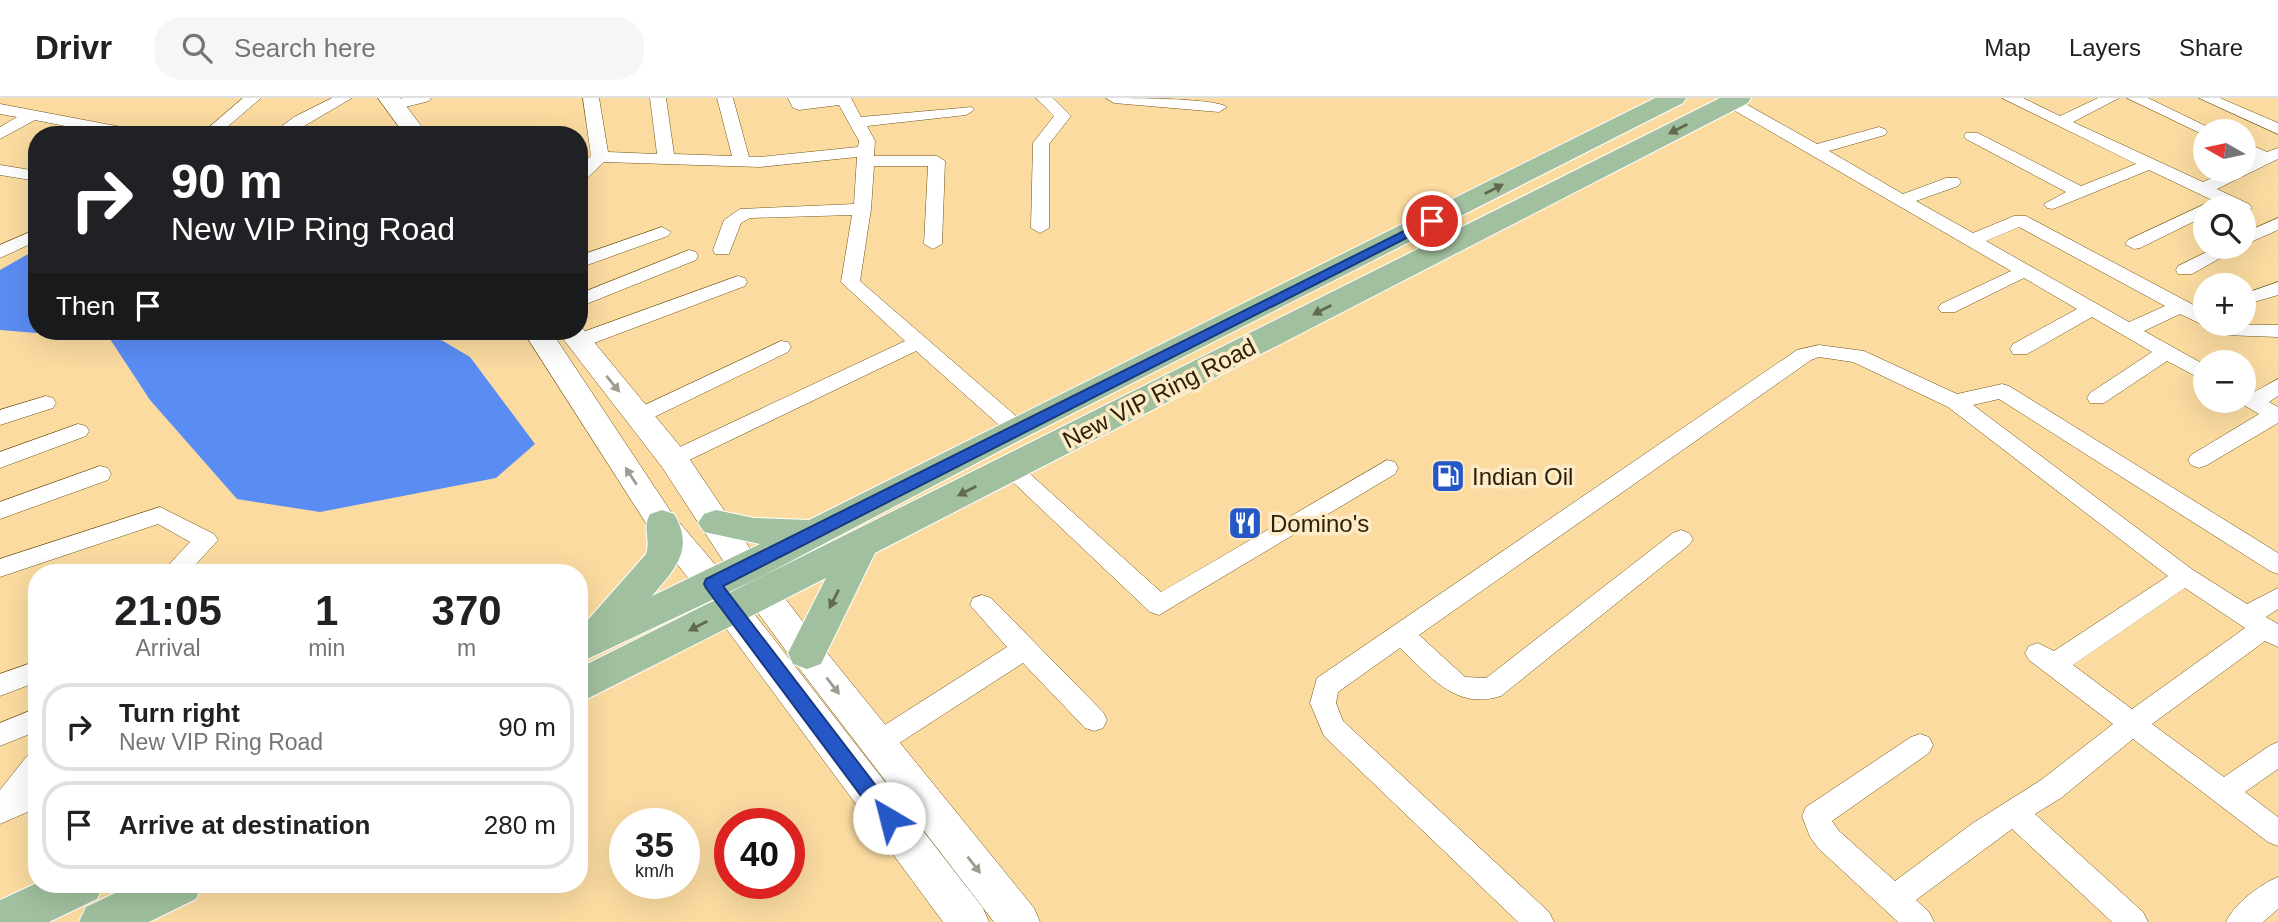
<!DOCTYPE html>
<html lang="en">
<head>
<meta charset="utf-8">
<style>
  :root { --surface:#fff; --page:#f6f6f6; --text:#202124; --muted:#757577; --line:#e0e0e0 }
  body { margin:0; font-family:Arial,sans-serif; background:var(--page); color:var(--text); height:100vh; display:flex; flex-direction:column; font-size:26px; white-space:nowrap }
  * { box-sizing:border-box; margin:0 }
  p { font-size:23px; color:var(--muted) }
  .icon { flex:none; width:38px; height:38px; fill:none; stroke:currentColor; stroke-width:2; stroke-linecap:round; stroke-linejoin:round }
  .map { position:relative; flex:1; overflow:hidden }
  .details { position:absolute; left:28px; top:466px; width:560px; height:329px; display:flex; flex-direction:column; background:var(--surface); border-radius:28px; box-shadow:0 7px 28px #0002 }
  .details>* { flex:none }
  .hud { position:absolute; left:28px; top:28px; width:560px; height:214px; border-radius:28px; box-shadow:0 7px 28px #0002; background:#202124; color:#fff; overflow:hidden }
  .needle { width:46px; rotate:279deg }
  .buttons { position:absolute; left:2193px; top:21px; display:grid; gap:14px }
  .buttons a { display:grid; place-items:center; width:63px; height:63px; border-radius:50%; background:var(--surface); box-shadow:0 7px 28px #0002; font-size:35px }
  .speed { position:absolute; left:609px; top:710px; display:flex; gap:14px; font-size:35px; font-weight:700; text-align:center }
  .speed>* { display:grid; place-content:center; width:91px; height:91px; border-radius:50%; background:var(--surface); box-shadow:0 7px 28px #0002; line-height:1 }
  .speed small { font-size:18px; font-weight:400 }
  .speed .limit { border:10px solid #d22; background:#fff; color:#111 }
  .pin { position:absolute; display:grid; place-items:center; width:60px; height:60px; color:#fff; margin:-30px; border:4px solid #fff; border-radius:50%; box-shadow:0 2px 7px #0007 }
  .me { position:absolute; width:77px; margin:-38px; rotate:323deg; stroke-linejoin:round; filter:drop-shadow(0 0 5px #0008) }
  .turn { display:flex; align-items:center; gap:24px; height:147px; padding:0 28px; font-size:32px }
  .turn .icon { width:91px; height:91px; stroke-width:2.5 }
  .turn b { display:block; font-size:49px; line-height:60px }
  .then { display:flex; align-items:center; height:66px; padding:0 28px; background:#0003; gap:14px; font-size:26px }
  .eta { display:flex; justify-content:space-evenly; align-items:center; height:119px; text-align:center }
  .eta b { font-size:42px; font-weight:800; line-height:49px }
  ul { padding:0; list-style:none }
  li { display:flex; align-items:center; gap:21px; height:88px; margin:0 14px 10px; padding:0 14px; border:4px solid var(--line); border-radius:28px }
  li div { flex:1 }
  li b { display:block; font-size:26px }
  li em { font-style:normal }
  header { display:flex; align-items:center; gap:42px; box-sizing:border-box; height:98px; padding:0 35px; background:var(--surface); border-bottom:2px solid var(--line) }
  header strong { font-size:33px }
  nav { display:flex; gap:38px; margin-inline-start:auto; font-size:24px }
  .search { width:490px; height:63px; background:var(--page); display:flex; align-items:center; gap:18px; box-sizing:border-box; padding:0 24px; border-radius:28px; color:var(--muted); font-size:26px }
  .map>svg:first-child { display:block }
  .water { fill:#5a8df4 }
  .lines { fill:none; stroke-linecap:round; stroke-linejoin:round }
  .street-casing { stroke:#6e5316; stroke-width:1 }
  .secondary-casing { stroke:#6e5316; stroke-width:1 }
  .primary-casing { stroke:#fff; stroke-width:2 }
  .street { fill:#fff; fill-rule:evenodd }
  .secondary { fill:#fff; fill-rule:evenodd }
  .primary { fill:#a1c09f; fill-rule:evenodd }
  .oneway { fill:#62694d }
  .oneway2 { fill:#a19c91 }
  .route { fill:#2558c6; stroke:#183981; stroke-width:2 }
  .labels { text-anchor:middle; dominant-baseline:central; stroke-width:7; stroke-linejoin:round; paint-order:stroke }
  .street-label { font-size:24px; fill:#2e220a; stroke:#fdeac7 }
  .poi-label { font-size:24px; fill:#2e220a; stroke:#fdeac7; text-anchor:start }
</style>
</head>
<body>
<header>
<strong>Drivr</strong>
<div class="search"><svg class="icon" aria-label="search" viewBox="0 0 24 24"><circle cx="10" cy="10" r="6"/><path d="M15 15l6 6"/></svg>Search here</div>
<nav><a>Map</a><a>Layers</a><a>Share</a></nav>
</header>
<div class="map">
<svg width="2278" height="824" viewBox="0 0 2278 824">
  <rect width="100%" height="100%" fill="#fbdba0"/>
  <polygon class="water" points="37,151 37,233 426,233 470,259 535,346 496,380 320,414 237,401 150,302 110,241 0,232 0,172"/>
  <g class="lines">
    <g class="street-casing">
      <g id="street">
        <polygon points="243,0 261,0 218,37 200,37"/>
        <polygon points="332,0 352,0 289,37 270,37 294,19"/>
        <polygon points="403,0 431,0 429,3 394,12 386,7 388,4"/>
        <polygon points="583,0 599,0 608,54 657,56 650,0 666,0 674,56 732,58 717,0 733,0 749,59 760,59 858,49 859,43 839,7 799,12 793,10 788,0 851,0 861,19 972,9 974,12 966,17 867,28 875,43 874,58 937,58 945,63 942,146 933,151 924,146 928,68 874,68 871,111 860,183 1024,325 1027,330 1024,335 1016,337 1008,335 916,253 681,366 673,369 665,366 662,361 665,356 905,243 841,184 852,117 750,120 741,125 729,156 715,156 713,152 724,122 740,111 854,106 857,59 760,69 604,64 585,82 579,83 579,69 591,58"/>
        <polygon points="1036,0 1053,0 1071,18 1049,46 1049,130 1040,135 1031,130 1033,45 1054,18"/>
        <path d="M1106,0C1127,0 1215,0 1227,9L1219,14L1114,5Z"/>
        <path d="M1728,0L1737,1L1817,46L1879,29L1885,31L1887,34L1885,37L1829,53L1903,96L1946,80H1958L1961,84L1958,88L1916,103L1973,135L2014,118H2026L2205,213V226L2278,227V239L2224,237L2180,216L2144,233L2205,267V283L2167,263L2104,305H2090L2087,300L2090,295L2152,254L2092,219L2027,256H2013L2010,251L2013,246L2077,211L2024,180L1955,214H1941L1938,210L1941,206L2011,173L1725,7L1723,4ZM2019,129L2165,208L2129,224L1986,143Z"/>
        <polygon points="2002,0 2023,0 2060,18 2098,0 2119,0 2073,24 2203,84 2229,72 2244,72 2244,65 2254,60 2244,55 2244,44 2267,54 2278,50 2278,61 2217,91 2249,106 2252,110 2244,115 2244,110 2229,110 2149,72 2053,111 2047,110 2044,106 2066,94 1966,41 1964,38 1966,35 1978,35 2081,88 2136,66"/>
        <polygon points="2127,0 2148,0 2216,33 2205,33 2205,37 2202,36"/>
        <polygon points="2199,0 2220,0 2278,25 2278,36"/>
        <polygon points="0,6 137,32 145,37 110,37 35,22 0,41 0,29 17,19 0,16"/>
        <polygon points="0,67 37,73 37,83 0,77"/>
        <polygon points="2205,106 2213,110 2205,110 2205,118 2140,150 2134,151 2125,146 2128,142"/>
        <polygon points="2278,120 2278,132 2244,147 2244,135"/>
        <polygon points="662,129 671,134 668,138 579,170 579,158"/>
        <polygon points="37,131 37,143 0,160 0,147"/>
        <polygon points="2217,149 2240,149 2192,176 2178,176 2176,172 2178,168"/>
        <polygon points="689,152 696,154 698,158 696,162 579,209 579,196"/>
        <polygon points="738,178 745,180 747,184 745,188 586,248 572,248 569,243 572,238"/>
        <polygon points="2278,184 2278,197 2244,207 2244,196"/>
        <polygon points="781,243 788,244 791,249 788,254 646,323 639,325 632,323 628,318 632,313"/>
        <path d="M1819,247L1864,253L1957,296L2002,286L2009,288L2278,455V476L2270,473L1999,301L1973,307L2193,472L2247,506L2278,490V511L2266,519L2278,526V549L2265,543L2152,626L2224,679L2269,648L2278,644V671L2245,694L2278,719V748L2268,744L2133,641L2061,700L2035,716L2143,814L2148,824H2112L2012,731L1916,802L1929,814L1934,824H1898L1819,751L1810,739L1802,718L1806,709L1911,639L1920,636L1929,639L1933,647L1929,655L1832,723L1839,733L1895,783L1973,725L2041,682L2113,626L2029,562L2025,555L2029,548L2038,545L2054,553L2168,478L1948,309L1853,264L1819,259L1811,262L1419,537L1465,579L1486,580L1673,435L1681,432L1689,435L1693,441L1689,447L1501,598C1456,613 1430,578 1400,550L1338,594L1336,605L1343,623L1549,814L1554,824H1518L1324,638L1310,605L1317,580L1797,252ZM2185,490L2245,530L2132,611L2073,567Z"/>
        <polygon points="2278,281 2278,298 2269,304 2278,309 2278,325 2207,367 2199,370 2191,367 2188,362 2191,357 2259,316 2237,303 2244,303 2244,291 2254,294"/>
        <polygon points="46,298 53,300 56,305 53,310 0,327 0,312"/>
        <polygon points="78,326 86,328 89,333 86,338 0,370 0,354"/>
        <polygon points="1387,362 1395,364 1398,370 1395,376 1159,517 1150,514 999,371 1002,365 1010,363 1018,365 1161,494"/>
        <polygon points="100,368 108,370 111,376 108,382 0,421 0,404"/>
        <polygon points="160,409 214,436 218,442 189,474 162,474 190,444 158,426 0,479 0,461"/>
        <polygon points="982,497 991,500 1103,614 1107,622 1103,630 1094,633 1085,630 1023,565 887,653 878,656 869,653 865,645 869,637 1007,549 970,507 973,500"/>
        <polygon points="37,563 37,584 0,598 0,576"/>
        <polygon points="37,610 37,633 0,648 0,625"/>
        <polygon points="37,654 37,710 0,726 0,692 27,658"/>
        <path d="M2278,779V811L2263,824H2226C2234,806 2259,787 2278,779Z"/>
      </g>
    </g>
    <g class="secondary-casing">
      <g id="secondary">
        <polygon points="378,0 400,0 428,37 405,37"/>
        <polygon points="579,226 684,353 774,486 819,545 1034,810 1040,824 994,824 795,565 750,504 662,369 557,233 579,233"/>
        <polygon points="523,233 551,233 673,417 724,477 983,810 989,824 943,824 700,495 651,433"/>
      </g>
    </g>
    <g class="primary-casing">
      <g id="primary">
        <path d="M1655,0H1686L1683,5L1028,338L759,480L579,565V532L646,456C651,442 642,430 650,416L662,412L674,416C695,451 675,471 652,498L760,446L704,434L698,425L704,416L716,412L754,420L809,422Z"/>
        <polygon points="1720,0 1751,0 1748,5 875,455 821,566 807,571 793,566 788,555 826,480 579,605 579,570"/>
        <polygon points="37,785 37,786 103,786 97,801 49,824 0,824 0,802"/>
        <polygon points="134,786 202,786 196,801 149,824 79,824 86,809"/>
      </g>
    </g>
    <use href="#street" class="street"/>
    <use href="#secondary" class="secondary"/>
    <use href="#primary" class="primary"/>
  </g>
  <defs><path id="oneway-solid" d="M-6-.8H1V-3.2L6.5 0L1 3.2V.8H-6Z" transform="scale(1.75)"/></defs>
  <g class="oneway">
    <use href="#oneway-solid" transform="translate(1678 31) rotate(153)"/>
    <use href="#oneway-solid" transform="translate(1494 91) rotate(-27)"/>
    <use href="#oneway-solid" transform="translate(1322 212) rotate(153)"/>
    <use href="#oneway-solid" transform="translate(967 393) rotate(153)"/>
    <use href="#oneway-solid" transform="translate(834 501) rotate(117)"/>
    <use href="#oneway-solid" transform="translate(698 528) rotate(153)"/>
  </g>
  <g class="oneway2">
    <use href="#oneway-solid" transform="translate(613 286) rotate(51)"/>
    <use href="#oneway-solid" transform="translate(631 378) rotate(-123)"/>
    <use href="#oneway-solid" transform="translate(833 588) rotate(52)"/>
    <use href="#oneway-solid" transform="translate(974 767) rotate(52)"/>
  </g>
  <polygon class="route" points="1432,119 1436,120 1436,125 723,488 896,714 898,720 896,726 889,729 882,726 706,490 704,486 706,481"/>
  <defs>
    <g id="fuel-square" transform="scale(1.75)"><rect x="-9" y="-9" width="18" height="18" rx="4" fill="#2558c6" stroke="#fdeac7"/><path d="M-5.5-6h7V0h2V4h1.3V-2.5L3-4.5l.8-.8L6-3V5H2.5V1h-1V6h-7ZM-4.2-4.7v3.2H.2V-4.7Z" fill="#fff"/></g>
    <g id="restaurant-square" transform="scale(1.75)"><rect x="-9" y="-9" width="18" height="18" rx="4" fill="#2558c6" stroke="#fdeac7"/><path d="M-5-6h1v4h1v-4h1v4h1v-4h1v5L-1.5 .5V6h-2V.5L-5-1ZM5-6V6H3V1.5H1.5Q1.5-4 5-6Z" fill="#fff"/></g>
  </defs>
  <g fill-rule="evenodd">
    <use href="#fuel-square" x="1448" y="378"/>
    <use href="#restaurant-square" x="1245" y="425"/>
  </g>
  <g class="labels">
    <g class="street-label">
      <text transform="translate(1159 295) rotate(-27)">New VIP Ring Road</text>
    </g>
    <g class="poi-label">
      <text x="1472" y="378">Indian Oil</text>
      <text x="1270" y="425">Domino's</text>
    </g>
  </g>
</svg>
<div class="buttons">
<a><svg class="needle" viewBox="-14 -14 28 28"><path d="M0-13l5 13h-10z" fill="#e53935"/><path d="M0 13l5-13h-10z" fill="#757577"/></svg></a>
<a><svg class="icon" aria-label="search" viewBox="0 0 24 24"><circle cx="10" cy="10" r="6"/><path d="M15 15l6 6"/></svg></a>
<a>+</a>
<a>−</a>
</div>
<div class="speed"><div>35<small>km/h</small></div><div class="limit">40</div></div>
<div class="pin" style="left:1432px;top:123px;background:#d93025"><svg class="icon" aria-label="arrive" viewBox="0 0 24 24"><path d="M6 21V4h12l-3 4 3 4H6"/></svg></div>
<svg class="me" style="left:889px;top:720px" viewBox="-20 -20 40 40"><circle r="19" fill="#fff"/><path d="M0-13L10 11 0 6-10 11z" fill="#2558c6"/></svg>
<div class="hud">
<div class="turn"><svg class="icon" aria-label="right" viewBox="0 0 24 24"><path d="M7 20v-9h11M14 6l5 5-5 5"/></svg><div><b>90 m</b>New VIP Ring Road</div></div>
<div class="then">Then<svg class="icon" aria-label="arrive" viewBox="0 0 24 24"><path d="M6 21V4h12l-3 4 3 4H6"/></svg></div>
</div>
<section class="details">
<div class="eta">
<div><b>21:05</b><p>Arrival</p></div>
<div><b>1</b><p>min</p></div>
<div><b>370</b><p>m</p></div>
</div>
<ul>
<li><svg class="icon" aria-label="right" viewBox="0 0 24 24"><path d="M7 20v-9h11M14 6l5 5-5 5"/></svg><div><b>Turn right</b><p>New VIP Ring Road</p></div><em>90 m</em></li>
<li><svg class="icon" aria-label="arrive" viewBox="0 0 24 24"><path d="M6 21V4h12l-3 4 3 4H6"/></svg><div><b>Arrive at destination</b></div><em>280 m</em></li>
</ul>
</section>
</div>
</body>
</html>
